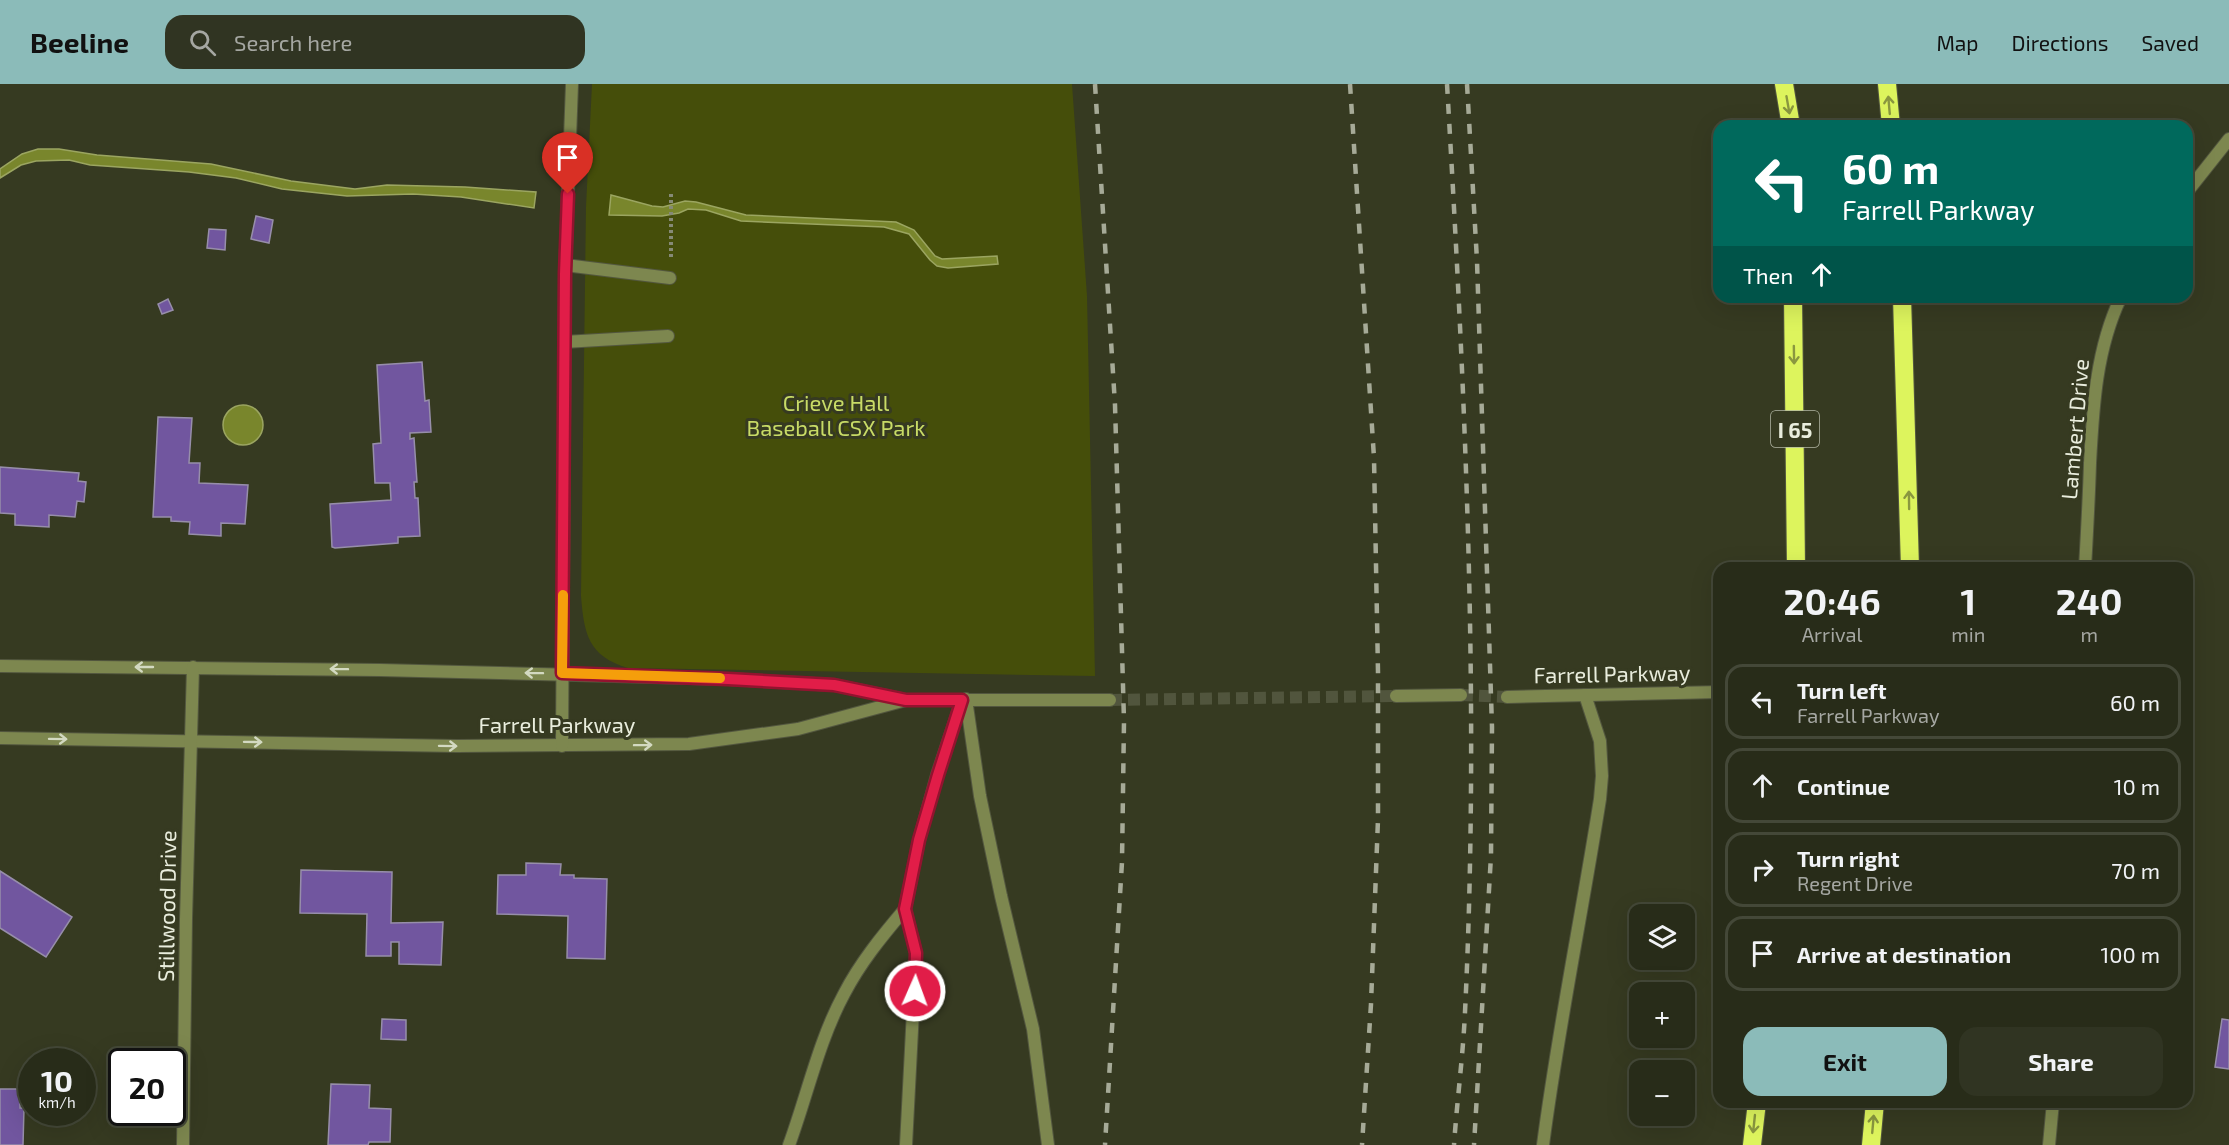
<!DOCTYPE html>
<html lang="en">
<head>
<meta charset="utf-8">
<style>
  :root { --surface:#282c19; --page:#303422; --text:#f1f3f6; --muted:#a5a7a2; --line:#444838; --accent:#8bbbb9 }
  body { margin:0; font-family:"Exo 2",sans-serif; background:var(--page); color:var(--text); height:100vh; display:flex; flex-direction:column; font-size:22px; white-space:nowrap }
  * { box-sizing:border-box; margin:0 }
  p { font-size:20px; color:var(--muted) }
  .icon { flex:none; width:33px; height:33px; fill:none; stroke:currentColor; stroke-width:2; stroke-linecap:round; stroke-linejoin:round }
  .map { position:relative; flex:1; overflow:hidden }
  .drawer { position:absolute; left:1713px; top:478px; width:480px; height:546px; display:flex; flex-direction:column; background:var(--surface); border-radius:18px; box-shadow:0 6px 24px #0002,0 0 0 2px var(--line) }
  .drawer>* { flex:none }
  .banner { position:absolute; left:1713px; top:36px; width:480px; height:183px; border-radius:18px; box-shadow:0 6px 24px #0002,0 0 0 2px var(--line); background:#00695c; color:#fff; overflow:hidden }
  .tools { position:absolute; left:1629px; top:820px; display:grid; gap:12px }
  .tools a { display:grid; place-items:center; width:66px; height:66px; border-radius:12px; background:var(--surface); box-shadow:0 6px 24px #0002,0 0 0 2px var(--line); font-size:30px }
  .speed { position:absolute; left:18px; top:964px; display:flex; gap:12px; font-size:30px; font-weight:700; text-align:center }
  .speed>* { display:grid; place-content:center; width:78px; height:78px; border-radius:50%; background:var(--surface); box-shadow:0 6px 24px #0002,0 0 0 2px var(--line); line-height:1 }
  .speed small { font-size:15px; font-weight:400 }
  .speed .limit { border:3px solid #111; border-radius:9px; background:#fff; color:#111 }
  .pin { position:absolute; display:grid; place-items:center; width:51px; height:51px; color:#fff; margin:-62px -26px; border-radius:50% 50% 50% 0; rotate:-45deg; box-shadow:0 0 6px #0007 }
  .pin .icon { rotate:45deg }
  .me { position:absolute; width:66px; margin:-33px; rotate:2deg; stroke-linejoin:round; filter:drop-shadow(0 0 4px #0008) }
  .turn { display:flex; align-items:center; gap:21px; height:126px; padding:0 30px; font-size:27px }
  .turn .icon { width:78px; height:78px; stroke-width:2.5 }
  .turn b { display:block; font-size:42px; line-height:51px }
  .then { display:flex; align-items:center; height:57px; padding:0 30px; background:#0003; gap:12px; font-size:22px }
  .eta { display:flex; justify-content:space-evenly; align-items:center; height:102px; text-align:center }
  .eta b { font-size:36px; font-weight:700; line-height:42px }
  .action { display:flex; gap:12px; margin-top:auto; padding:12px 30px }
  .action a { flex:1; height:69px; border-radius:18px; background:var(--accent); color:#111; font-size:24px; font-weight:700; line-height:69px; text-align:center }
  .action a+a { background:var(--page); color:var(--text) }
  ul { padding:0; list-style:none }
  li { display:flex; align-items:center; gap:18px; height:75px; margin:0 12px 9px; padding:0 18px; border:3px solid var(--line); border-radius:18px }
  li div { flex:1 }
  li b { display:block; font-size:22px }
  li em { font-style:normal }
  header { display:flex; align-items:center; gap:36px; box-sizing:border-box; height:84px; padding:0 30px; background:var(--accent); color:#111 }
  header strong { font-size:28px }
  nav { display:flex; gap:33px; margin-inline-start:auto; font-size:21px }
  .search { width:420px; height:54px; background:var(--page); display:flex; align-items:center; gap:15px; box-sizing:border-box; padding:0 21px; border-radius:18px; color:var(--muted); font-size:22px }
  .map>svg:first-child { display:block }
  .green { fill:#454e0a }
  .water { fill:#79862c; stroke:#9ba561; stroke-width:1.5 }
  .building { fill:#71569f; stroke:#978eaa; stroke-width:1.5 }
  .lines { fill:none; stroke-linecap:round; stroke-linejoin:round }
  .minor-tunnel { stroke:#51553d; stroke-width:12; stroke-dasharray:12 6; stroke-linecap:butt }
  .service-casing { stroke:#53573f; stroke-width:14 }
  .minor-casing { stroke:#53573f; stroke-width:14 }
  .motorway-casing { stroke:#53573f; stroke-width:20 }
  .path { stroke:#868a76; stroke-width:4; stroke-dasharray:3 3; stroke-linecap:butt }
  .service { stroke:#7d874f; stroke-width:12 }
  .minor { stroke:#7d874f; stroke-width:12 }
  .motorway { stroke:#ddf45d; stroke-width:18 }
  .rail { stroke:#a6aa97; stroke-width:4.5; stroke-dasharray:10 10; stroke-linecap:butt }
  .oneway { stroke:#8a973f }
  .oneway2 { stroke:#d3d9c1 }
  .route-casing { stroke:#92132f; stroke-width:15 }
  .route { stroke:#e11d48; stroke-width:10 }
  .slow { stroke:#f59e0b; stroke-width:10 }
  .labels { text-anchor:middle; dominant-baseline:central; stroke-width:6; stroke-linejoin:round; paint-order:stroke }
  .shield { fill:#363a21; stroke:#b3b7a5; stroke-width:1.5 }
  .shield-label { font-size:21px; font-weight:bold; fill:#e9eddd }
  .park-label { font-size:22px; fill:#c8db66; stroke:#363a21 }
  .street-label { font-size:22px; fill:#e9eddd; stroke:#363a21 }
</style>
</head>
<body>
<header>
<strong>Beeline</strong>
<div class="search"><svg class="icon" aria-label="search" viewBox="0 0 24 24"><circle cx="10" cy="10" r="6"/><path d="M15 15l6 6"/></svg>Search here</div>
<nav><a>Map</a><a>Directions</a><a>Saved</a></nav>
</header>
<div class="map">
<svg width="2229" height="1061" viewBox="0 0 2229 1061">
  <rect width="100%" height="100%" fill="#363a21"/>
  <path class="green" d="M592,0H1072L1087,212L1095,592L628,584C588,572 584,550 581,512L586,123Z"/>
  <g class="water">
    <polygon points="38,65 59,65 97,71 211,80 291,97 355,105 387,101 465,103 536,108 534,124 461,113 413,110 347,112 282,105 236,94 189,88 90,81 69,76 36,77 21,81 0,94 0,85 22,70"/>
    <polygon points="611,111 652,122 663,123 685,117 696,118 746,131 896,138 914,146 935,172 942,175 997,172 998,180 948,184 937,182 930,176 909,150 884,143 741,137 706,126 688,125 679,129 662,132 609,131"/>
    <circle cx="243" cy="341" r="20"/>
  </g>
  <g class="building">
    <polygon points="256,132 273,136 269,159 251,155"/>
    <polygon points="209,145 226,146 225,166 207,164"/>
    <polygon points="168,215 173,226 162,230 158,220"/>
    <polygon points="422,278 425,317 429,316 431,348 410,349 410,355 414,354 417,398 414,398 415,414 418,414 420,452 398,453 398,459 335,464 332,463 330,420 391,416 390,399 375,399 373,360 381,359 377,281"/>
    <polygon points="158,333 192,334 189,379 200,379 199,399 248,401 245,440 221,439 221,452 189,450 190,438 171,437 171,433 153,433"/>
    <polygon points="0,383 79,389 78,397 86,398 84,418 77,417 75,433 49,431 49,443 15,441 15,430 0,429"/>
    <polygon points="526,779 561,780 560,791 574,791 574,794 607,795 605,875 567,874 568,832 497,830 498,791 526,791"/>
    <polygon points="301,786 392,788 391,839 443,838 441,881 399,880 399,858 391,858 391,872 366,872 367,830 300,829"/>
    <polygon points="0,787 72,833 46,873 0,844"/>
    <polygon points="382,935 406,936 406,956 381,955"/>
    <polygon points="2222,935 2229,936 2229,985 2215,983"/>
    <polygon points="331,1000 370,1001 369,1024 391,1025 390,1058 369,1058 368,1061 328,1061"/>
    <polygon points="0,1005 20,1005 20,1024 24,1024 23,1061 0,1061"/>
  </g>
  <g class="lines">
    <g class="minor-tunnel">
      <polyline points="1461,611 1507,613"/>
      <polyline points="1110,616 1396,612"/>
    </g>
    <g class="service-casing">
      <g id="service">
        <polyline points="565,181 670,194"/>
        <polyline points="564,258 668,252"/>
        <polyline points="966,615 980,712 1001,812 1033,945 1048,1061"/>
        <path d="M789,1061C807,1012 819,956 844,910C860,879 882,852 905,825"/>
        <polyline points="906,1061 916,869 905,825 919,756 937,691 962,616"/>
        <path d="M1543,1061C1558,945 1582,830 1600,715L1602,692L1600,657L1585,611"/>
      </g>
    </g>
    <g class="minor-casing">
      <g id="minor">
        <polyline points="2187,108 2229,55"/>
        <path d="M2085,484C2087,449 2089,414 2090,379C2093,323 2096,265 2121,213"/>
        <polyline points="0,582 380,586 728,595 834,601 902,615"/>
        <polyline points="1396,612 1461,611"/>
        <polyline points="1507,613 1719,608"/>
        <polyline points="0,654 457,662 689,660 798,645 906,616 1110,616"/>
        <polyline points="562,662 565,190 572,0"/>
        <polyline points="183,1061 186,835 193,583"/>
        <polyline points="2049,1061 2053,1018"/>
      </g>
    </g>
    <g class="motorway-casing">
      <g id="motorway">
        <polyline points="1784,0 1791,42"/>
        <polyline points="1887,0 1891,42"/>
        <polyline points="1793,213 1796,484"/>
        <polyline points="1902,213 1910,484"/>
        <polyline points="1752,1061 1757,1018"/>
        <polyline points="1871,1061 1875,1018"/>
      </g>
    </g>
    <polyline class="path" points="671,110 671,173"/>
    <use href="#service" class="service"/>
    <use href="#minor" class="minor"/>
    <use href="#motorway" class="motorway"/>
    <g class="rail">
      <polyline points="1095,0 1115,321 1124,637 1122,778 1105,1061"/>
      <polyline points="1350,0 1374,374 1378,588 1378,735 1371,920 1362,1061"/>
      <path d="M1447,0C1465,309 1480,619 1465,928C1463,972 1457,1017 1454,1061"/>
      <polyline points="1467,0 1477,177 1492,643 1491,772 1474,1061"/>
    </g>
  </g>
  <defs><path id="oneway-shaft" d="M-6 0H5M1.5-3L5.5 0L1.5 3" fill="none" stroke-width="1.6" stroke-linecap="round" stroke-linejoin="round" transform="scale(1.5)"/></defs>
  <g class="oneway">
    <use href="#oneway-shaft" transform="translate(1788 21) rotate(80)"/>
    <use href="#oneway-shaft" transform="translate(1889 21) rotate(-95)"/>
    <use href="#oneway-shaft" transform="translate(1794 271) rotate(89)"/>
    <use href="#oneway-shaft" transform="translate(1909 416) rotate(-91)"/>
    <use href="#oneway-shaft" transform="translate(1754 1040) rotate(96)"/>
    <use href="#oneway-shaft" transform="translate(1873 1040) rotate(-85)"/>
  </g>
  <g class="oneway2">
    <use href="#oneway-shaft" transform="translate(144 583) rotate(-180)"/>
    <use href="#oneway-shaft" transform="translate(339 585) rotate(-179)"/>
    <use href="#oneway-shaft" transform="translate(534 589) rotate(-179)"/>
    <use href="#oneway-shaft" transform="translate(58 655) rotate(1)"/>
    <use href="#oneway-shaft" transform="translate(253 658) rotate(1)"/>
    <use href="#oneway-shaft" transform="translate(643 661) rotate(-1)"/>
    <use href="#oneway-shaft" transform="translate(448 662) rotate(1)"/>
  </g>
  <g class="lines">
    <g class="route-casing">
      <polyline id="route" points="568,110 565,190 562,589 728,595 834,601 906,616 962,616 938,691 919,756 905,825 916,869 915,907"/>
    </g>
    <use href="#route" class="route"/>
    <polyline class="slow" points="563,511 562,589 720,594"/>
  </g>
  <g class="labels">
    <rect class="shield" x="1771" y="327" width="48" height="36" rx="4.5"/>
    <g class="shield-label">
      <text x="1795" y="345">I 65</text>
    </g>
    <g class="park-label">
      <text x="836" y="318">Crieve Hall<tspan x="836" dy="25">Baseball CSX Park</tspan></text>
    </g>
    <g class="street-label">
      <text transform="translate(2074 345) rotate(-85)">Lambert Drive</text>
      <text transform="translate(1612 589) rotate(-1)">Farrell Parkway</text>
      <text x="557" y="640">Farrell Parkway</text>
      <text transform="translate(166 822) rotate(-89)">Stillwood Drive</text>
    </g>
  </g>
</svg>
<div class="tools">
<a><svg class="icon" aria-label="layers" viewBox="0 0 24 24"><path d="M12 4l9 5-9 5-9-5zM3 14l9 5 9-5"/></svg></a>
<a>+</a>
<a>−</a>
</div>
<div class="speed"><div>10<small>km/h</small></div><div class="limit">20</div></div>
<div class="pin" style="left:568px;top:110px;background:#d93025"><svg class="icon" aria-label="arrive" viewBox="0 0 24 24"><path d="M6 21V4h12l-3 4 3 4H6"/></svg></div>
<svg class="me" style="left:915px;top:907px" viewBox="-20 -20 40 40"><circle r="17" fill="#e11d48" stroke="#fff" stroke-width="3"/><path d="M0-11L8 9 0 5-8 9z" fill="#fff"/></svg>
<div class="banner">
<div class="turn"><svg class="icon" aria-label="left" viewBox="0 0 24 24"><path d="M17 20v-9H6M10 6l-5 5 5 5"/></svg><div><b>60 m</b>Farrell Parkway</div></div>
<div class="then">Then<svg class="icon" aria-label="ahead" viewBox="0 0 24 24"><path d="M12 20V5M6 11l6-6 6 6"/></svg></div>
</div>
<section class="drawer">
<div class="eta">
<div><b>20:46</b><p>Arrival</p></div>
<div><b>1</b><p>min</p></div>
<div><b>240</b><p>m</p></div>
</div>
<ul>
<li><svg class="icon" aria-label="left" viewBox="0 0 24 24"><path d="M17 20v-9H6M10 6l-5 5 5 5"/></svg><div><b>Turn left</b><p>Farrell Parkway</p></div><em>60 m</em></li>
<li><svg class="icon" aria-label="ahead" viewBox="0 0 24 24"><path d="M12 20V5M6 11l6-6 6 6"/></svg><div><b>Continue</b></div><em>10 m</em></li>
<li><svg class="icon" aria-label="right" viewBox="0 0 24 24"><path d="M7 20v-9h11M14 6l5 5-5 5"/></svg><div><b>Turn right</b><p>Regent Drive</p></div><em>70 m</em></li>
<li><svg class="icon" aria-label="arrive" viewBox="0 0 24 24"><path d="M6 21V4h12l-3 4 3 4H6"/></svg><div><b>Arrive at destination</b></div><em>100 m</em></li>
</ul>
<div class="action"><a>Exit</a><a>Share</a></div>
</section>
</div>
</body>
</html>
